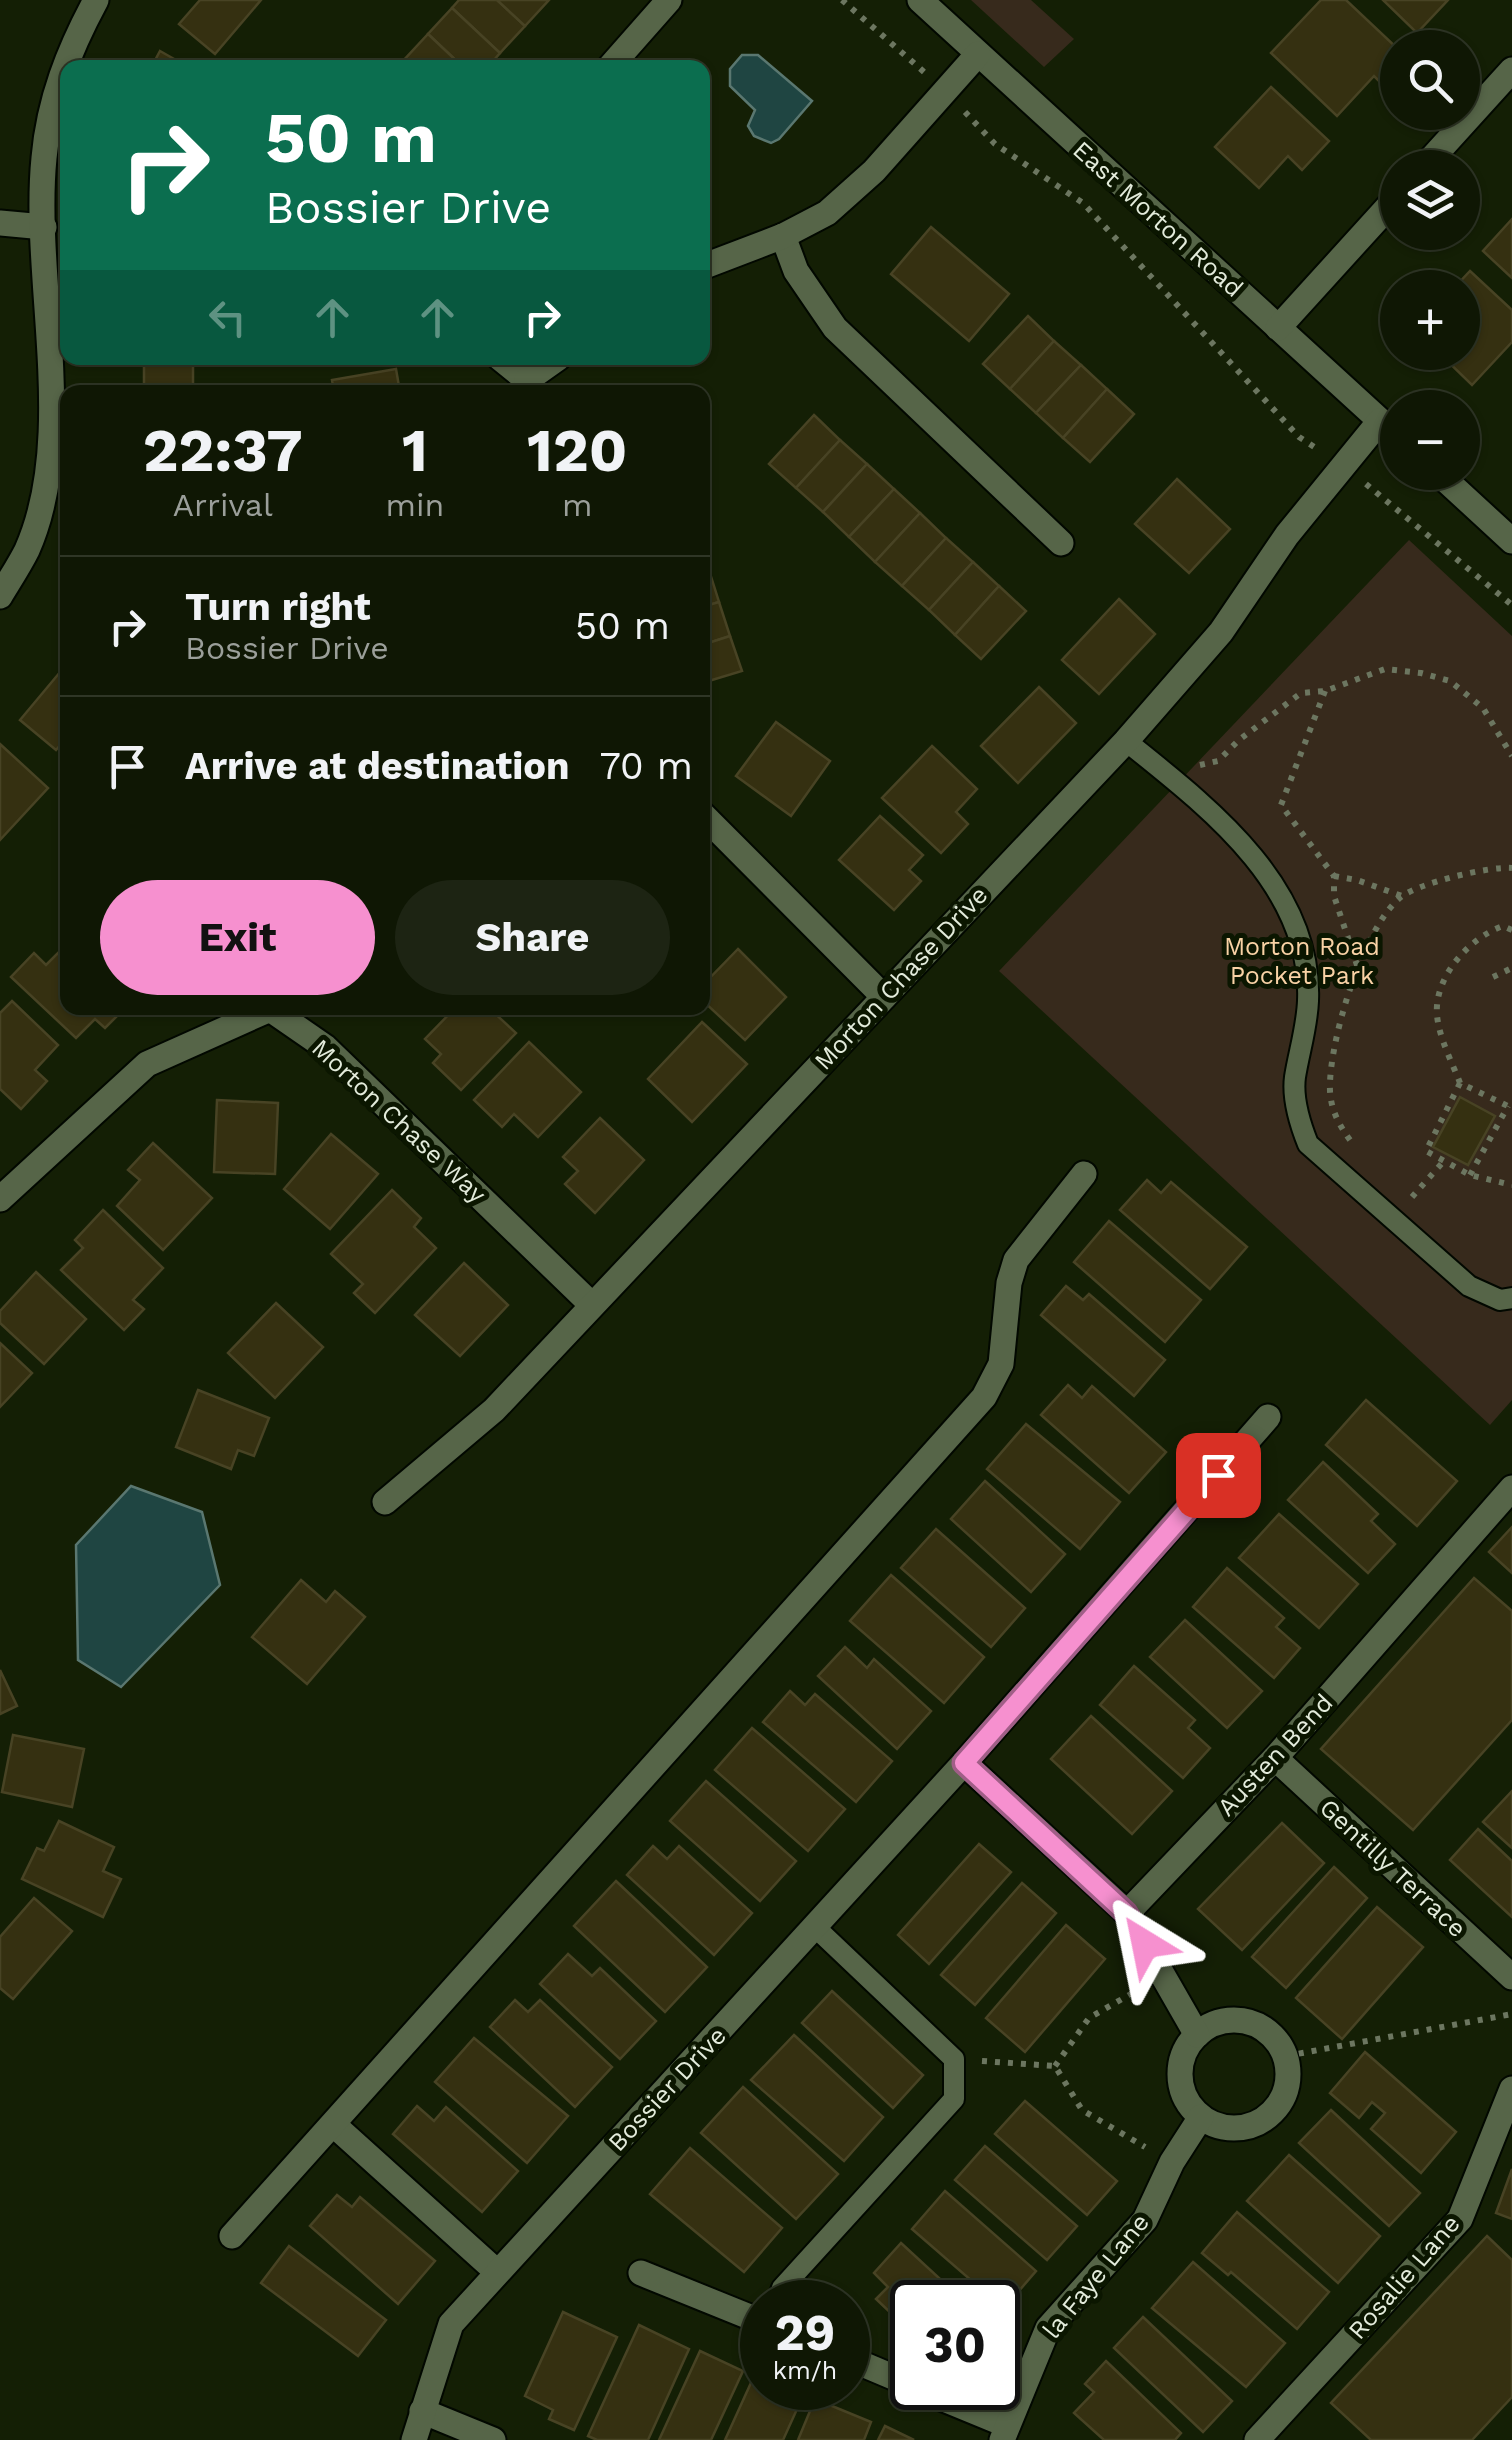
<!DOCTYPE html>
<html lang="en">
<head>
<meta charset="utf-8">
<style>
  :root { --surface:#0f1704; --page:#1d2413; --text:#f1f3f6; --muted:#9b9f9a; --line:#2f3626; --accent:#f690cf }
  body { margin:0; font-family:"Work Sans",sans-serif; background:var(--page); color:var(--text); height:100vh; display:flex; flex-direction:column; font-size:38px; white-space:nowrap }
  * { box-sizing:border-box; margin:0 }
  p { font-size:32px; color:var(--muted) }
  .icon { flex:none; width:55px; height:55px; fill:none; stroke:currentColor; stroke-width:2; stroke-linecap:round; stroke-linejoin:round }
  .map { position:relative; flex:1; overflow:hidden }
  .panel { position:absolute; left:60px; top:385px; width:650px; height:630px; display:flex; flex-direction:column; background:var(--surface); border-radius:20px; box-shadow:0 2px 8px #0004,0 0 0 2px var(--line) }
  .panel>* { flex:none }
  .hud { position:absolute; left:60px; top:60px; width:650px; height:305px; border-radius:20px; box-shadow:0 2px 8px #0004,0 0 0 2px var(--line); background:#0b6e4f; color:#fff; overflow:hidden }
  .fabs { position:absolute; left:1380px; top:30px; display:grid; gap:20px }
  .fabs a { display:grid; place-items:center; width:100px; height:100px; border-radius:50%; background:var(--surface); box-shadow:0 2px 8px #0004,0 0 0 2px var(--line); font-size:50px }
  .speed { position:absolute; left:740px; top:2280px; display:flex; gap:20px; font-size:50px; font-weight:700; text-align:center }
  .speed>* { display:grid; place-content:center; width:130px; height:130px; border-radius:50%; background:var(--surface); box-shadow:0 2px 8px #0004,0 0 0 2px var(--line); line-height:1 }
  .speed small { font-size:25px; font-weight:400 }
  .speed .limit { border:5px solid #111; border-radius:15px; background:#fff; color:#111 }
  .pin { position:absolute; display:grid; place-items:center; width:85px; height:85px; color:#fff; margin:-42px; border-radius:20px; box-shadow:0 5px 15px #0006 }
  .me { position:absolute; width:110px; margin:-55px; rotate:325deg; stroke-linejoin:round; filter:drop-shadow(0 0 8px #0008) }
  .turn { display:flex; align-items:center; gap:35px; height:210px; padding:0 40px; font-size:45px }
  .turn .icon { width:130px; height:130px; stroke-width:2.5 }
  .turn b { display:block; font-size:70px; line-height:85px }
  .lanes { display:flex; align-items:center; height:95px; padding:0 40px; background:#0003; justify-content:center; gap:50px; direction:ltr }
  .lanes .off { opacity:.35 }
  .eta { display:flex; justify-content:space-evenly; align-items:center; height:170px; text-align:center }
  .eta b { font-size:60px; font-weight:700; line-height:70px }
  .primary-button { display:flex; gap:20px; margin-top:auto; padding:20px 40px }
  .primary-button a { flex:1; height:115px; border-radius:60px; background:var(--accent); color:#111; font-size:40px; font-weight:700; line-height:115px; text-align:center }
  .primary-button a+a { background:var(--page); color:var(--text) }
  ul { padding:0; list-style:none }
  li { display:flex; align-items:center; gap:30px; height:140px; padding:0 40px; border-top:2px solid var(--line) }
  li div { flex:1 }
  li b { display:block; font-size:38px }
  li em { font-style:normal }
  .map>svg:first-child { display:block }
  .green { fill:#372a1c }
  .water { fill:#1f4542; stroke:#5a7770; stroke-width:2.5 }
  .building { fill:#353011; stroke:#484324; stroke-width:2.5 }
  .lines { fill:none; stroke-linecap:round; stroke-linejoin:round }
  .service-casing { stroke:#020800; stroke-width:24 }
  .minor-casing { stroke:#020800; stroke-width:29 }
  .path { stroke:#6c7660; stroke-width:6; stroke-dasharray:5 8; stroke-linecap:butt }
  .service { stroke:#566548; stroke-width:20 }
  .minor { stroke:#566548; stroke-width:25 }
  .route-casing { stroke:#a05e87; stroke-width:25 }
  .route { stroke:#f690cf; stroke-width:18 }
  .labels { text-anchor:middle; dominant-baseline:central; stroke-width:10; stroke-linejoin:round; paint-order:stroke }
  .street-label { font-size:25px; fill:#e3ebdb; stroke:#0b1600 }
  .park-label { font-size:25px; fill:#f9d2a5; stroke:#0b1600 }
</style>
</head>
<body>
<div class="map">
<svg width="1512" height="2440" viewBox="0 0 1512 2440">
  <rect width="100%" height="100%" fill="#141f05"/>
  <g class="green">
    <polygon points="971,0 1031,0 1074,39 1044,67"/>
    <polygon points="1409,540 1512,636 1512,1400 1490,1425 999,971"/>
  </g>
  <g class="water">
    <polygon points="742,55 758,55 812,101 779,139 771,143 754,136 748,126 755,110 730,86 730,69"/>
    <polygon points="131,1486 202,1512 220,1585 121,1687 78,1660 76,1545"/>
  </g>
  <g class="building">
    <polygon points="200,0 261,0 215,54 179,24"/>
    <polygon points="459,0 497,0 525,26 500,53 452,8"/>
    <polygon points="497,0 549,0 525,26"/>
    <polygon points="1321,0 1346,0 1398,49 1398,63 1380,82 1374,76 1337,116 1271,53"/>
    <polygon points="1383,0 1448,0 1417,33"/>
    <polygon points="452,8 500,53 487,68 464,68 428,34"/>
    <polygon points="428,34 464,68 411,68 403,61"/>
    <polygon points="160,51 190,68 151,68"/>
    <polygon points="1271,87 1329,141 1302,170 1288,156 1259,188 1215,147"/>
    <polygon points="1512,219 1512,278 1483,251"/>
    <polygon points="931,227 1009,294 969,341 891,274"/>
    <polygon points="1470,271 1512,310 1512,342 1472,385 1438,352 1462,352 1462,288 1454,288"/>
    <polygon points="1028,316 1054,341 1010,389 983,364"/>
    <polygon points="1054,341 1081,365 1036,413 1010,389"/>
    <rect x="144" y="365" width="49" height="27"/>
    <polygon points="1081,365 1107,389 1063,438 1036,413"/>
    <polygon points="396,369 400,392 334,392 332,380"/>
    <polygon points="1107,389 1134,414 1090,462 1063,438"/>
    <polygon points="814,415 840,440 796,488 769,464"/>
    <polygon points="840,440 867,464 823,512 796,488"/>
    <polygon points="867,464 894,489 849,537 823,512"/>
    <polygon points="1177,479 1230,529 1189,573 1135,524"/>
    <polygon points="894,489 920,513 875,562 849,537"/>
    <polygon points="920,513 946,538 902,586 875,562"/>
    <polygon points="946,538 973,562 929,610 902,586"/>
    <polygon points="973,562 999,586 955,635 929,610"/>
    <polygon points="708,567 719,602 702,607 702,569"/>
    <polygon points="999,586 1026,611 981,659 955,635"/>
    <polygon points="1119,599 1155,634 1099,694 1062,660"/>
    <polygon points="719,602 730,636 702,645 702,607"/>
    <polygon points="730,636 742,671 702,683 702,645"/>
    <polygon points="66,665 68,736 56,750 20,720"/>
    <polygon points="1039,687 1076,723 1018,783 981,746"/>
    <polygon points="776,722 830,761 791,816 736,776"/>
    <polygon points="0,744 48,788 0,840"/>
    <polygon points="932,746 977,789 956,812 968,824 941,853 882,798"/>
    <polygon points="880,816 923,855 909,870 921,881 894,910 839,860"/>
    <polygon points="68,943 68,1008 125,1008 105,1028 95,1019 76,1038 11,977 34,953 46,965"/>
    <polygon points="738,949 786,997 745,1040 702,1000 702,986"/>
    <polygon points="12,1001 58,1045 35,1070 47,1081 21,1109 0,1089 0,1013"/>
    <polygon points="455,1008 489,1008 516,1033 461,1090 433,1063 441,1054 425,1039"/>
    <polygon points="702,1022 747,1064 692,1122 648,1079"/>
    <polygon points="529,1042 581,1092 538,1137 514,1114 502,1127 474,1100"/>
    <polygon points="1460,1097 1495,1116 1468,1165 1433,1147"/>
    <polygon points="217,1100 278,1103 275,1174 214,1172"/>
    <polygon points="600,1118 644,1160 595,1213 565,1184 578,1171 563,1157"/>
    <polygon points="331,1134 378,1174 330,1229 284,1189"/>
    <polygon points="153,1143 212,1198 163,1250 117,1206 140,1180 128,1170"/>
    <polygon points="1147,1180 1161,1193 1171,1182 1247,1247 1210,1289 1120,1210"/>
    <polygon points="392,1190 421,1218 414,1227 436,1248 375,1313 354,1293 363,1284 331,1254"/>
    <polygon points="103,1210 163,1268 133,1300 144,1309 124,1330 61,1270 83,1248 75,1240"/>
    <polygon points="1109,1221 1201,1300 1165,1342 1074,1262"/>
    <polygon points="464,1263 508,1305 460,1356 415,1315"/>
    <polygon points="36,1272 86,1319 44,1364 0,1323 0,1311"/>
    <polygon points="1066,1286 1083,1300 1089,1294 1165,1360 1134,1396 1041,1315"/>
    <polygon points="276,1303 323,1347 275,1398 228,1353"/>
    <polygon points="0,1343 32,1373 0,1407"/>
    <polygon points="1068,1385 1082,1398 1092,1386 1166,1452 1129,1493 1041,1415"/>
    <polygon points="198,1390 269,1418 254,1456 238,1450 231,1469 176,1447"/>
    <polygon points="1366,1400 1457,1481 1417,1526 1326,1445"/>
    <polygon points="1026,1424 1120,1502 1080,1549 987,1469"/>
    <polygon points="1323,1462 1378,1514 1371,1521 1395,1544 1368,1573 1288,1500"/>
    <polygon points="985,1481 1065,1554 1031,1592 951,1519"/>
    <polygon points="1279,1514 1358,1584 1319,1628 1239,1558"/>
    <polygon points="1512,1527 1512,1573 1489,1552"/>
    <polygon points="936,1529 1025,1608 991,1647 901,1568"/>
    <polygon points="1227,1568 1284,1618 1276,1627 1300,1648 1274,1678 1193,1607"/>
    <polygon points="891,1575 984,1657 944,1703 850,1621"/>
    <polygon points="1474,1578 1512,1611 1512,1720 1413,1830 1321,1749"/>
    <polygon points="301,1580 326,1602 335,1591 365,1617 307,1684 252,1637"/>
    <polygon points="1185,1620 1262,1691 1227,1728 1150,1657"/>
    <polygon points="845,1647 867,1668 874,1659 931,1711 897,1749 818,1676"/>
    <polygon points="1134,1666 1195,1720 1188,1728 1210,1748 1183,1778 1100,1705"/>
    <polygon points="0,1670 17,1706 0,1714"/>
    <polygon points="790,1691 805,1705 815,1694 892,1761 856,1802 763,1722"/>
    <polygon points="1091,1716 1172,1791 1132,1834 1051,1759"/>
    <polygon points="752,1728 845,1809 808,1851 715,1770"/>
    <polygon points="13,1735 84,1749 72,1807 2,1792"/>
    <polygon points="706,1781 796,1861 760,1901 670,1821"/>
    <polygon points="1512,1791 1512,1848 1483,1822"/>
    <polygon points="59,1821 114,1847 103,1871 121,1879 103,1917 22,1879 37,1848 44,1851"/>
    <polygon points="1282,1823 1324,1863 1242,1950 1198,1909"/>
    <polygon points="1478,1829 1512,1861 1512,1917 1450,1860"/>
    <polygon points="979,1844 1011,1872 929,1964 898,1935"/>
    <polygon points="653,1846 667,1859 679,1846 752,1913 714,1955 627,1875"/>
    <polygon points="1334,1867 1367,1898 1286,1988 1252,1957"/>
    <polygon points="616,1881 707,1967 665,2012 574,1926"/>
    <polygon points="1022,1883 1056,1913 975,2005 941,1975"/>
    <polygon points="34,1898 72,1931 13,1999 0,1988 0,1937"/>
    <polygon points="1377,1907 1423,1947 1342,2039 1296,1998"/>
    <polygon points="1066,1925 1105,1959 1025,2052 986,2018"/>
    <polygon points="568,1954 592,1976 600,1968 656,2021 620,2059 540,1984"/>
    <polygon points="832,1991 923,2075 893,2108 802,2023"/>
    <polygon points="515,2000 528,2012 540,2000 612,2067 575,2107 490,2027"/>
    <polygon points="794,2035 883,2117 844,2161 751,2080"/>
    <polygon points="474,2038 568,2116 527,2163 435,2082"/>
    <polygon points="1365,2052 1456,2132 1421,2173 1371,2129 1385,2113 1372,2102 1359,2118 1330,2093"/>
    <polygon points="743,2087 838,2174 796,2219 701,2133"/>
    <polygon points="1025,2101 1117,2181 1087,2215 995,2134"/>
    <polygon points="417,2106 434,2121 446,2107 518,2171 482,2212 393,2134"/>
    <polygon points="1331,2110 1420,2193 1389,2226 1299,2143"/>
    <polygon points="985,2146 1077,2226 1047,2260 955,2180"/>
    <polygon points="690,2148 782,2228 744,2272 650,2194"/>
    <polygon points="1289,2155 1380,2236 1338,2283 1247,2201"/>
    <polygon points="1512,2169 1512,2219 1496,2213"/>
    <polygon points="945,2191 1036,2271 1000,2313 998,2302 988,2302 968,2285 972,2281 912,2229"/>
    <polygon points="337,2195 352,2207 360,2197 435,2261 398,2304 310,2226"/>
    <polygon points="1237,2212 1329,2292 1297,2329 1231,2272 1228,2275 1202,2253"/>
    <polygon points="1487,2236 1512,2260 1512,2397 1472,2440 1371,2440 1331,2403"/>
    <polygon points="901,2243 965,2302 912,2302 912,2333 876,2299 888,2287 874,2273"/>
    <polygon points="289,2246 386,2320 358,2356 261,2283"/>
    <polygon points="1193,2262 1285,2343 1246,2387 1152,2308"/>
    <polygon points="563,2312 617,2337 574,2430 549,2419 553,2410 525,2396"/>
    <polygon points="1143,2317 1232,2401 1203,2432 1114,2348"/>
    <polygon points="639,2325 689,2349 648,2440 597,2440 588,2436"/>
    <polygon points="700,2351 743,2371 711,2440 659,2440"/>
    <polygon points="1106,2361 1181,2433 1175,2440 1104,2440 1074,2413 1094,2392 1085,2384"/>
    <polygon points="755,2374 762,2377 762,2388 784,2388 803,2396 783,2440 725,2440"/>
    <polygon points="815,2399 871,2422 864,2440 798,2440"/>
    <polygon points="885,2426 914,2440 878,2440"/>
  </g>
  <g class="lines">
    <g class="service-casing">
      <g id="service">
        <path d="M1126,741C1207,806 1313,886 1308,1001C1307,1027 1299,1052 1295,1077C1292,1099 1300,1124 1308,1144L1469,1286L1500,1300L1512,1298"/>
        <polyline points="777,2302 782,2288 954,2099 954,2059 816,1928"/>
      </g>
    </g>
    <g class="minor-casing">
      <g id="minor">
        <polyline points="920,0 1398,437"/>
        <polyline points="609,68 669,0"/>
        <polyline points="1423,168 1512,70"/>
        <polyline points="0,223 44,227"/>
        <polyline points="783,236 796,271 835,328 1061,543"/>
        <polyline points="702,267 783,236 827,213 874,171 978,54"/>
        <polyline points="1278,328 1398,196"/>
        <polyline points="500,358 527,380"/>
        <polyline points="527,380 558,358"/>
        <polyline points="1437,472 1512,541"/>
        <path d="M0,596C9,581 19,566 27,550C78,435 32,280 44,158C49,100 69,50 96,0"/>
        <polyline points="702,814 884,997"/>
        <polyline points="0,1199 147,1064 270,1009 325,1047 592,1305"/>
        <polyline points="385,1502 494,1410 1126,741 1221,632 1287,535 1380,421"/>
        <polyline points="1275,1758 1512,1977"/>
        <polyline points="964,1763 1268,1417"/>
        <circle cx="1234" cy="2074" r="54"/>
        <polyline points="1197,2035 1127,1913 1275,1758 1512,1488"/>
        <polyline points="334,2125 497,2272"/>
        <polyline points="232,2236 984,1397 1001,1364 1009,1283 1016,1260 1084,1174"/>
        <polyline points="641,2273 762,2322"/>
        <polyline points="848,2358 912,2385"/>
        <polyline points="917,2388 1007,2425"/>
        <polyline points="422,2411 493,2440"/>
        <polyline points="414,2440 451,2324 964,1763 1127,1913"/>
        <polyline points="1002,2440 1048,2328 1145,2220 1172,2162 1201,2117"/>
        <polyline points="1257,2440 1460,2219 1512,2089"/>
      </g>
    </g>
    <g class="path">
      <polyline points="842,0 924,72"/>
      <polyline points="965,112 995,144 1083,203 1299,437 1319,450"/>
      <polyline points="1366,484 1512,605"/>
      <polyline points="1325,691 1281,805 1334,876 1334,896 1358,968"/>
      <polyline points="1200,765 1218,761 1239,740 1301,693 1325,691 1385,669 1421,673 1450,681 1483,708 1512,756"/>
      <polyline points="1334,876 1357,880 1402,896"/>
      <path d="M1512,930L1503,926C1469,938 1434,977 1437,1015C1439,1038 1452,1062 1460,1083L1512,1108"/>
      <polyline points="1493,977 1512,968"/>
      <polyline points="1460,1083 1426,1151 1470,1175 1512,1185"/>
      <path d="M1350,1140C1339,1125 1331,1110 1330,1091C1328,1044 1363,927 1401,897C1419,883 1489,866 1512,868"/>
      <polyline points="1470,1175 1508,1106"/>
      <polyline points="1412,1197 1444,1161"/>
      <polyline points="1286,2056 1512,2014"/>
      <polyline points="982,2061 1055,2066 1082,2110 1145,2147"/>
      <polyline points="1055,2066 1089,2018 1136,1991"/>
    </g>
    <use href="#service" class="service"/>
    <use href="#minor" class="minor"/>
  </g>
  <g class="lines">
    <g class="route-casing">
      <polyline id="route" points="1145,1944 1126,1913 964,1763 1218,1475"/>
    </g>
    <use href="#route" class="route"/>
  </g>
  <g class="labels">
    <g class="street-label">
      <text transform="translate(1158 219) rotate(42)">East Morton Road</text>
      <text transform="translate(901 978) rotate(-47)">Morton Chase Drive</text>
      <text transform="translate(399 1121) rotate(43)">Morton Chase Way</text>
      <text transform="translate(1275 1755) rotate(-47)">Austen Bend</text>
      <text transform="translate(1393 1868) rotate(43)">Gentilly Terrace</text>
      <text transform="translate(667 2089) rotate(-47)">Bossier Drive</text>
      <text transform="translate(1096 2276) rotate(-51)">la Faye Lane</text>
      <text transform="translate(1404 2277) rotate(-49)">Rosalie Lane</text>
    </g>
    <g class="park-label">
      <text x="1302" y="946">Morton Road<tspan x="1302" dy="29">Pocket Park</tspan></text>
    </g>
  </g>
</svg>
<div class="fabs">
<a><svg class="icon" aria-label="search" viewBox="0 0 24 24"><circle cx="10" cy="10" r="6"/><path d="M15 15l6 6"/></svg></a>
<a><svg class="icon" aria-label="layers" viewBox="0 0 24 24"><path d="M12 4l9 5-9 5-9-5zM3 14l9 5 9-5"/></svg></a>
<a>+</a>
<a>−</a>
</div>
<div class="speed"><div>29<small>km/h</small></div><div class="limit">30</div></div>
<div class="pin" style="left:1218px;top:1475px;background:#d93025"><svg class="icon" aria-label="arrive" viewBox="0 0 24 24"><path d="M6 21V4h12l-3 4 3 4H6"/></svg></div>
<svg class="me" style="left:1145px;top:1944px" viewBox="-20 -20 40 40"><path d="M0-17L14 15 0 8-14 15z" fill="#f690cf" stroke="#fff" stroke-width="4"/></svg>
<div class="hud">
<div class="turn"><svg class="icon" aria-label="right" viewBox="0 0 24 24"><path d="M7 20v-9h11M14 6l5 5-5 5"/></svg><div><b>50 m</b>Bossier Drive</div></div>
<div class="lanes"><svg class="icon off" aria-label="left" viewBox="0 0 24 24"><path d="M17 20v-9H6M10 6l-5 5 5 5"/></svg><svg class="icon off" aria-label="ahead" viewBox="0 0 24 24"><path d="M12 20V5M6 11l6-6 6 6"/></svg><svg class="icon off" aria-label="ahead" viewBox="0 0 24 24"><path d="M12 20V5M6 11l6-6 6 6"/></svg><svg class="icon" aria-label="right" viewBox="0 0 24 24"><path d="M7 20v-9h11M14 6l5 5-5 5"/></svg></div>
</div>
<section class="panel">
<div class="eta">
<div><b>22:37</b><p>Arrival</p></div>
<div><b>1</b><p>min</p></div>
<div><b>120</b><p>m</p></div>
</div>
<ul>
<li><svg class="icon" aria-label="right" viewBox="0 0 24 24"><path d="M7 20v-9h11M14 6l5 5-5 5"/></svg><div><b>Turn right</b><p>Bossier Drive</p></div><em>50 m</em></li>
<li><svg class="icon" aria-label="arrive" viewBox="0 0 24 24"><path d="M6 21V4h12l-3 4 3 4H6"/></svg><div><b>Arrive at destination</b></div><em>70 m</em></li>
</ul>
<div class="primary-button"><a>Exit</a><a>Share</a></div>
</section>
</div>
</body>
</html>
